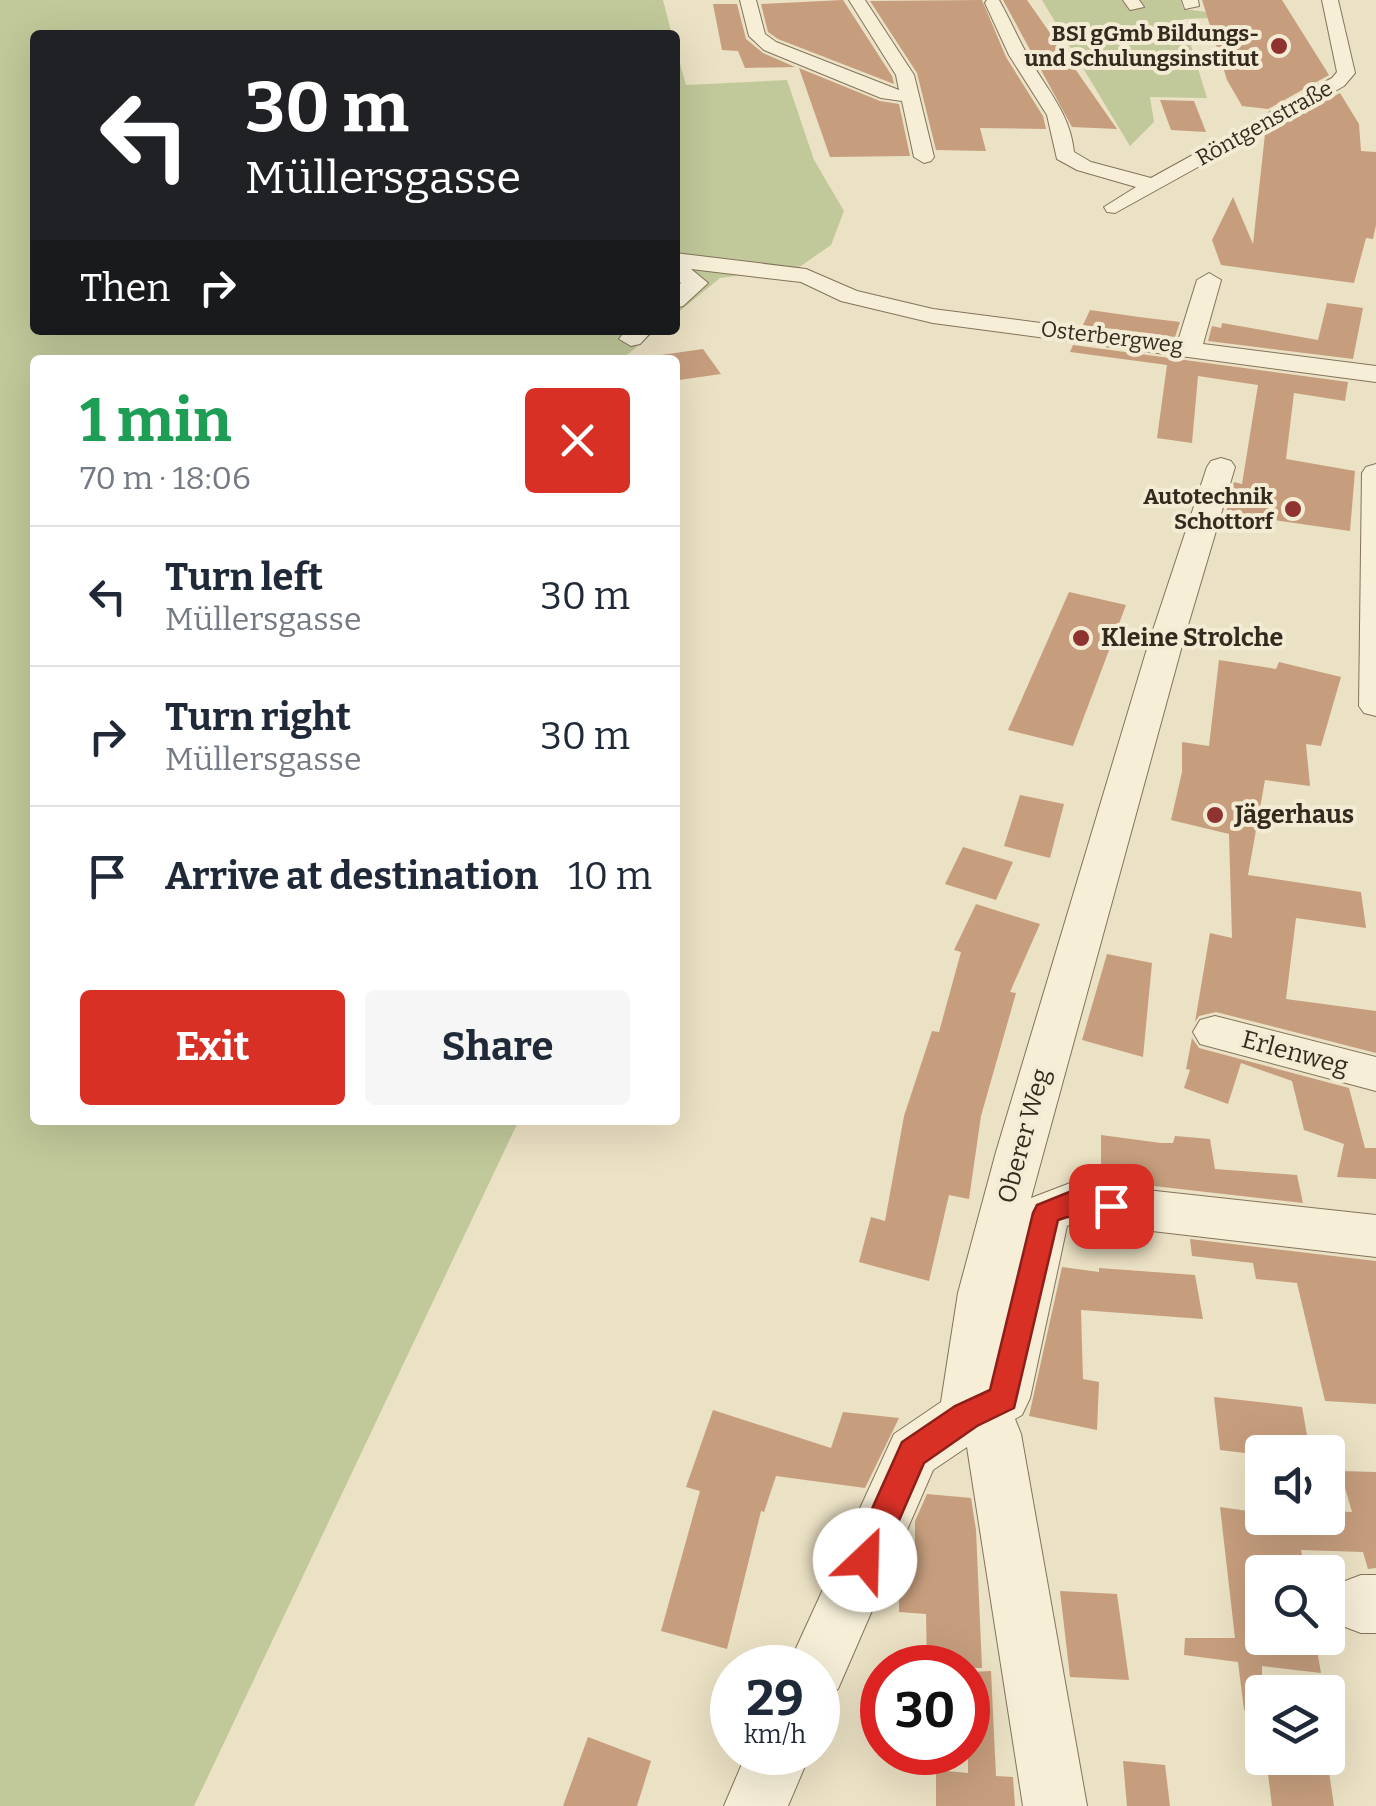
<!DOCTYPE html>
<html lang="en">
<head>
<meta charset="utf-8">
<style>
  :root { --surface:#fff; --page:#f6f6f7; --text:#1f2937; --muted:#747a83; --line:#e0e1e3; --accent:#d93025 }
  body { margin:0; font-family:Bitter,serif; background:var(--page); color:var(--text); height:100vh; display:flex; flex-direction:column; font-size:38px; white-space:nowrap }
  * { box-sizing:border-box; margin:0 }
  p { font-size:32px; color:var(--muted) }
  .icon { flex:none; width:55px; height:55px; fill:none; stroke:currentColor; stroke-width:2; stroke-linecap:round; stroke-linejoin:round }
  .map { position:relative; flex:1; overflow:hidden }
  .sheet { position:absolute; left:30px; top:355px; width:650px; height:770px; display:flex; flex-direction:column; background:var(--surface); border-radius:10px; box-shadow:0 10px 40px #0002 }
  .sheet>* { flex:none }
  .guide { position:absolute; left:30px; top:30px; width:650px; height:305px; border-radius:10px; box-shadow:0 10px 40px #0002; background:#202124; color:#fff; overflow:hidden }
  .buttons { position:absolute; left:1245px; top:1435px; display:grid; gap:20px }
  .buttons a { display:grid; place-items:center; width:100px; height:100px; border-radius:10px; background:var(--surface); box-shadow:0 10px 40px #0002; font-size:50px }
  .speed { position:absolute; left:710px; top:1645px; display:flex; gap:20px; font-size:50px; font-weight:700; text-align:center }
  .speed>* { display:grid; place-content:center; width:130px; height:130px; border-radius:50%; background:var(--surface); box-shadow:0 10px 40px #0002; line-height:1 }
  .speed small { font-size:25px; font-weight:400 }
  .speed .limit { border:15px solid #d22; background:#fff; color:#111 }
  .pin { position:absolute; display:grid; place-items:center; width:85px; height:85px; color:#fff; margin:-42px; border-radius:20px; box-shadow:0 5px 15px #0006 }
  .me { position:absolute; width:110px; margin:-55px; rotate:24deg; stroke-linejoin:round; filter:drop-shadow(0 0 8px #0008) }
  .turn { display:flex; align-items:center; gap:35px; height:210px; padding:0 50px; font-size:45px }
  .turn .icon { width:130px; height:130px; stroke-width:2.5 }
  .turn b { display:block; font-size:70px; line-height:85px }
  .then { display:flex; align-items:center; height:95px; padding:0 50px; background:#0003; gap:20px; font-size:38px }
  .round { display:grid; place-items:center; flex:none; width:105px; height:105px; border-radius:10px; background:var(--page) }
  .headline { display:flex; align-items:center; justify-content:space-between; height:170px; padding:0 50px }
  h1 { font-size:60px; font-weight:700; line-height:75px; color:#1e9e55 }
  .button { display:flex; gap:20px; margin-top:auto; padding:20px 50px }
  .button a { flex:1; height:115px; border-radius:10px; background:var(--accent); color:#fff; font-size:40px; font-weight:700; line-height:115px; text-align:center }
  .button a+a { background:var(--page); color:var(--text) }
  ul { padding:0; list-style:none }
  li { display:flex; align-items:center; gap:30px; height:140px; padding:0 50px; border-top:2px solid var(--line) }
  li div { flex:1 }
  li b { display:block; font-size:38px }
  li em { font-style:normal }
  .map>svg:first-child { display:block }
  .green { fill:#c1c899 }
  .building { fill:#c69e7d }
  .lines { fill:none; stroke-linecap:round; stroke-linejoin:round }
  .minor-casing { stroke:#84735c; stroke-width:2 }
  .minor { fill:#f6eed7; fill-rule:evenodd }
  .route { fill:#d93025; stroke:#8d1f18; stroke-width:2.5 }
  .poi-dot { fill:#8f3330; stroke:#f3ebd3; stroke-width:4 }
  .labels { text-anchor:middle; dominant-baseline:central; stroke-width:8; stroke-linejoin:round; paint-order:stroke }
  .far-poi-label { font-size:22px; font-weight:bold; fill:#352a1f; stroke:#f3ebd3; text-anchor:end }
  .far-street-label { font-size:22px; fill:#352a1f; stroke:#f3ebd3 }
  .poi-label { font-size:25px; font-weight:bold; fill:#352a1f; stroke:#f3ebd3; text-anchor:start }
  .street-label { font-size:25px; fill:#352a1f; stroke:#f3ebd3 }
</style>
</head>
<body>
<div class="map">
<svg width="1376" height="1806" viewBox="0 0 1376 1806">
  <rect width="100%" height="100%" fill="#ebe1c4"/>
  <g class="green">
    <polygon points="0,0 663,0 672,35 35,35 35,330 657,330 621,360 35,360 35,1120 519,1120 194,1806 0,1806"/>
    <polygon points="1042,0 1181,0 1183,9 1207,12 1209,18 1183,19 1207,98 1150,97 1154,122 1130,146"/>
    <polygon points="675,46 686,85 787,80 814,160 844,211 831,245 798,268 720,278 675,315"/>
  </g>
  <g class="building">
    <polygon points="843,0 892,76 894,84 778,39 768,32 761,4"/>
    <polygon points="982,0 1006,57 1043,116 1046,129 980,128 986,151 936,150 917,73 870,1"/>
    <polygon points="1003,0 1027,0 1117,129 1072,127"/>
    <polygon points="1202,0 1282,0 1329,75 1268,109 1242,106 1227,80"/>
    <polygon points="713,4 737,4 746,39 763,53 795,67 745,68 738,51 722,50"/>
    <polygon points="799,68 880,101 899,104 910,156 830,157"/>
    <polygon points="1340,93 1359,124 1361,151 1376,152 1376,225 1373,239 1366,238 1354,283 1221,265 1212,240 1233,197 1253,244 1265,134"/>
    <polygon points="1160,100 1194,101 1206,132 1171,130"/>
    <polygon points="1327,303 1363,308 1353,359 1208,341 1212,326 1221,328 1222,323 1318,340"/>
    <polygon points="1090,310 1139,317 1180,322 1175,337 1083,325"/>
    <polygon points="1073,345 1348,382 1345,401 1294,393 1286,459 1355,471 1350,531 1226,513 1234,482 1242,484 1258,385 1198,376 1192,443 1157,438 1167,365 1070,352"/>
    <polygon points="703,349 721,374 679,380 675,360 665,360 661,355"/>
    <polygon points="1069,592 1126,605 1073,746 1008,730"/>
    <polygon points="1219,660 1276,669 1279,662 1341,677 1321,746 1306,744 1310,786 1265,780 1248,875 1361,892 1366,928 1296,918 1286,999 1376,1011 1376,1053 1216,1012 1199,1016 1195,1022 1210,933 1232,938 1229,834 1171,820 1182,772 1182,742 1209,746"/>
    <polygon points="1020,795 1064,804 1050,858 1004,846"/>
    <polygon points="963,847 1013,862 996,900 945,884"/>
    <polygon points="976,904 1040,924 1010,992 1016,993 981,1116 969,1199 949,1195 929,1281 859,1262 871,1217 885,1221 904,1116 932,1031 939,1032 961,952 954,950"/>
    <polygon points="1107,954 1152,963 1143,1057 1082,1040"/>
    <polygon points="1192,1038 1199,1048 1349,1088 1365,1148 1376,1148 1376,1179 1337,1177 1344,1144 1304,1130 1292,1081 1241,1063 1228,1104 1184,1088 1190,1070 1186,1069"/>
    <polygon points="1101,1135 1161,1143 1173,1143 1175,1136 1210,1139 1215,1169 1297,1175 1303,1203 1101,1180"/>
    <polygon points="1190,1239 1376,1261 1376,1404 1325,1401 1297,1283 1256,1279 1253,1263 1192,1256"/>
    <polygon points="1062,1267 1099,1272 1099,1268 1195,1275 1203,1319 1081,1310 1083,1379 1099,1382 1097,1430 1029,1416"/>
    <polygon points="1214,1397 1302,1407 1310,1452 1262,1455 1220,1450"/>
    <polygon points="713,1410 831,1448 843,1412 899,1418 865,1488 776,1476 764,1512 761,1511 727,1649 661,1631 700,1491 686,1487"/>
    <polygon points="1340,1471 1376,1472 1376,1568 1368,1569 1363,1552 1301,1550 1305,1572 1262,1572 1262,1638 1315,1638 1321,1673 1262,1666 1262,1708 1244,1710 1238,1662 1184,1655 1185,1638 1235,1638 1220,1507 1262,1513 1262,1518 1328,1518 1328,1511 1352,1512"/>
    <polygon points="927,1494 971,1498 976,1530 982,1668 927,1668 926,1614 899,1612 899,1559 915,1559 915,1521"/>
    <polygon points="1060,1591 1117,1594 1129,1680 1070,1677"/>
    <polygon points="991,1671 996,1776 1013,1777 1015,1806 936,1806 936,1770 968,1773 968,1672"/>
    <polygon points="588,1737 651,1761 637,1806 563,1806"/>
    <polygon points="1266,1758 1327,1758 1334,1806 1272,1806"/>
    <polygon points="1123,1761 1165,1765 1170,1806 1127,1806"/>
  </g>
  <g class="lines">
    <g class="minor-casing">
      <g id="minor">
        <polygon points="740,0 756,0 765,34 776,42 899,90 896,75 849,0 865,0 914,75 934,157 931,161 924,163 914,157 902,101 881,98 764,50 749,36"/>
        <path d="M987,0H999C1010,19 1018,39 1029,58C1047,90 1070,113 1074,152L1091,162L1151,178L1332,78L1337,72L1322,0H1338L1355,73L1344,86L1115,213L1107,212L1104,207L1136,187L1077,170L1057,159L1047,115L1009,55L985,3Z"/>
        <polygon points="1123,0 1139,0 1144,7 1130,10"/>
        <polygon points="1182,0 1198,0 1199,6 1185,9"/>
        <polygon points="675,253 806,269 857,291 933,309 1178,341 1197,280 1209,273 1221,280 1203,344 1376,366 1376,382 933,323 841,301 801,282 691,269 708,283 683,306 675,308 675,289 681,283 675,279"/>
        <polygon points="626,330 653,330 640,344 631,346 619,339"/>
        <polygon points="1221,458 1231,461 1235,467 1183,642 1031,1198 1073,1182 1376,1215 1376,1257 1075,1222 1067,1226 1030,1398 1022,1415 1015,1419 1021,1434 1087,1806 1023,1806 967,1447 933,1470 838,1689 818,1698 818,1668 787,1668 894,1434 941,1402 958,1293 996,1152 1149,642 1207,467 1211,461"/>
        <polygon points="1376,464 1376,716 1364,713 1359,706 1362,473 1366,467"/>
        <polygon points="1215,1016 1376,1057 1376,1091 1200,1044 1193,1032 1200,1020"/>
        <polygon points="1361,1575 1376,1575 1376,1633 1361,1633 1340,1625 1332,1604 1340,1583"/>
        <polygon points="747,1752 811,1752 788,1806 724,1806"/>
      </g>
    </g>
    <use href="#minor" class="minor"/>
  </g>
  <path class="route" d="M1074,1190L1121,1198L1125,1206L1121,1214C1099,1222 1082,1210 1058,1220L1014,1408L977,1426L924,1463L877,1571L865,1576L853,1571L849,1560L902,1442L955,1406L990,1390L1033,1213L1037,1205Z"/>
  <g class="poi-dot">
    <circle cx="1279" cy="46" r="10"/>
    <circle cx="1293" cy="509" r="10"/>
    <circle cx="1081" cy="638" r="10"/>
    <circle cx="1215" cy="815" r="10"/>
  </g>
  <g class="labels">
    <g class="far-poi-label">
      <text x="1259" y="33">BSI gGmb Bildungs-<tspan x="1259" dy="25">und Schulungsinstitut</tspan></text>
      <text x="1273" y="496">Autotechnik<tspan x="1273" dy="25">Schottorf</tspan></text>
    </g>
    <g class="far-street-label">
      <text transform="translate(1264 123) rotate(-29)">Röntgenstraße</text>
      <text transform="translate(1112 337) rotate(7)">Osterbergweg</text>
    </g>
    <g class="poi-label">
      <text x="1101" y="638">Kleine Strolche</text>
      <text x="1235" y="815">Jägerhaus</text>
    </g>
    <g class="street-label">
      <text transform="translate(1295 1053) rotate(15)">Erlenweg</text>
      <text transform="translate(1024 1136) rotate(-75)">Oberer Weg</text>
    </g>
  </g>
</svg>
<div class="buttons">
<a><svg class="icon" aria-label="sound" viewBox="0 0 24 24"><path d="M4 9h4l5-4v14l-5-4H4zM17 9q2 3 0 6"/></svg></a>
<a><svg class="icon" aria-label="search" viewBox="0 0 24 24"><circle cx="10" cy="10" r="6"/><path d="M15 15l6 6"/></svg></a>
<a><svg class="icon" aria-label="layers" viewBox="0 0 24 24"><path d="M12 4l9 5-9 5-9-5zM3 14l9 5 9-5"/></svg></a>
</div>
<div class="speed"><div>29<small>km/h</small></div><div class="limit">30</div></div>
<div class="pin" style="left:1111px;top:1206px;background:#d93025"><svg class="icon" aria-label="arrive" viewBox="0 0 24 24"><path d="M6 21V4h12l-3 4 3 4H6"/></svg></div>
<svg class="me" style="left:865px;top:1560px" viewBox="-20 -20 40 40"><circle r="19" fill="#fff"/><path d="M0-13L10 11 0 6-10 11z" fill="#d93025"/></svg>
<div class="guide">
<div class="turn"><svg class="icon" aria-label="left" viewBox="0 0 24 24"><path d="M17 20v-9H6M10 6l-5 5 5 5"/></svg><div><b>30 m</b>Müllersgasse</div></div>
<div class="then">Then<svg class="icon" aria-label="right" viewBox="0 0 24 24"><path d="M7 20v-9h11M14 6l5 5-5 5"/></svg></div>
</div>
<section class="sheet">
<div class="headline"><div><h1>1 min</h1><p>70 m · 18:06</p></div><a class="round" style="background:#d93025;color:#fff"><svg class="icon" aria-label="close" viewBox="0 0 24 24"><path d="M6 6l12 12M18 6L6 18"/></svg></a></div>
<ul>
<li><svg class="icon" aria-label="left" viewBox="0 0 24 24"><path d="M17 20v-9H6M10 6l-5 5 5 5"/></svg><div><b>Turn left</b><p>Müllersgasse</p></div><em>30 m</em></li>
<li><svg class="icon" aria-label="right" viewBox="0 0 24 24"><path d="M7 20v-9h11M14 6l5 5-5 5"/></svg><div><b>Turn right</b><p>Müllersgasse</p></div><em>30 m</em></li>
<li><svg class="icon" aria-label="arrive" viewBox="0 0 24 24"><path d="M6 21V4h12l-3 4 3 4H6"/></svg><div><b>Arrive at destination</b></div><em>10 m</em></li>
</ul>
<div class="button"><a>Exit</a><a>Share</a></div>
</section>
</div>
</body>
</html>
